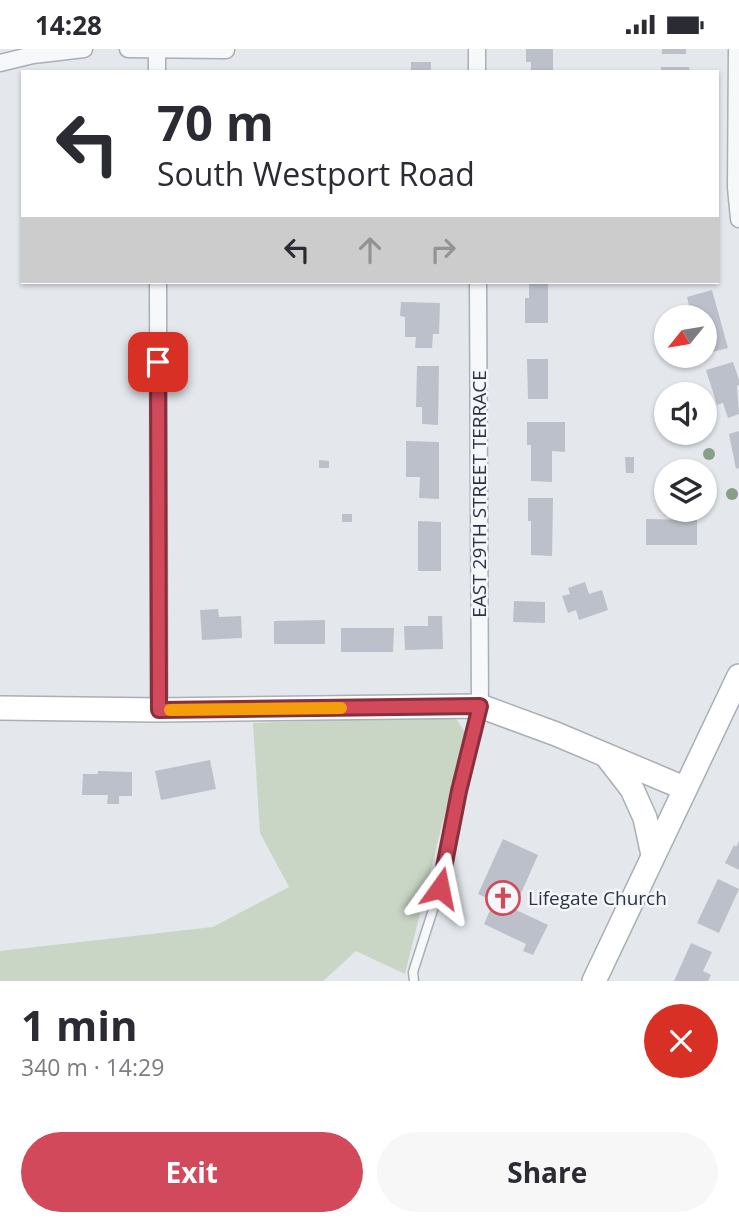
<!DOCTYPE html>
<html lang="en">
<head>
<meta charset="utf-8">
<style>
  :root { --surface:#fff; --page:#f7f7f7; --text:#2b2b33; --muted:#7c7c81; --accent:#d1495b }
  body { margin:0; font-family:"Open Sans",sans-serif; background:var(--page); color:var(--text); height:100vh; display:flex; flex-direction:column; font-size:26px; white-space:nowrap }
  * { box-sizing:border-box; margin:0 }
  p { font-size:23px; color:var(--muted) }
  .icon { flex:none; width:38px; height:38px; fill:none; stroke:currentColor; stroke-width:2; stroke-linecap:round; stroke-linejoin:round }
  .map { position:relative; height:932px; overflow:hidden }
  .details { display:flex; flex-direction:column; background:var(--surface); flex:1 }
  .details>* { flex:none }
  .hud { position:absolute; left:21px; top:21px; width:698px; height:214px; border-radius:0px; box-shadow:0 2px 5px #0004; background:#fff; color:var(--text); overflow:hidden }
  .needle { width:46px; rotate:240deg }
  .buttons { position:absolute; left:654px; top:256px; display:grid; gap:14px }
  .buttons a { display:grid; place-items:center; width:63px; height:63px; border-radius:50%; background:var(--surface); box-shadow:0 2px 5px #0004; font-size:35px }
  .pin { position:absolute; display:grid; place-items:center; width:60px; height:60px; color:#fff; margin:-30px; border-radius:14px; box-shadow:0 4px 10px #0006 }
  .me { position:absolute; width:77px; margin:-38px; rotate:12deg; stroke-linejoin:round; filter:drop-shadow(0 0 5px #0008) }
  .turn { display:flex; align-items:center; gap:24px; height:147px; padding:0 21px; font-size:32px }
  .turn .icon { width:91px; height:91px; stroke-width:2.5 }
  .turn b { display:block; font-size:49px; line-height:60px }
  .lanes { display:flex; align-items:center; height:66px; padding:0 21px; background:#0003; justify-content:center; gap:35px; direction:ltr }
  .lanes .off { opacity:.35 }
  .round { display:grid; place-items:center; flex:none; width:74px; height:74px; border-radius:37px; background:var(--page) }
  .headline { display:flex; align-items:center; justify-content:space-between; height:119px; padding:0 21px }
  h1 { font-size:42px; font-weight:700; line-height:52px }
  .action { display:flex; gap:14px; margin-top:auto; padding:14px 21px }
  .action a { flex:1; height:80px; border-radius:42px; background:var(--accent); color:#fff; font-size:28px; font-weight:700; line-height:80px; text-align:center }
  .action a+a { background:var(--page); color:var(--text) }
  .status { display:flex; justify-content:space-between; align-items:center; height:49px; padding:0 35px; background:var(--surface); direction:ltr }
  .status svg { height:19px; fill:currentColor }
  .map>svg:first-child { display:block }
  .green { fill:#c9d6c5 }
  .building { fill:#bbc0ca }
  .lines { fill:none; stroke-linecap:round; stroke-linejoin:round }
  .lane-casing { stroke:#a9aeb7; stroke-width:11 }
  .street-casing { stroke:#a9aeb7; stroke-width:19 }
  .secondary-casing { stroke:#a9aeb7; stroke-width:26 }
  .lane { stroke:#f7f8fa; stroke-width:8 }
  .street { stroke:#f7f8fa; stroke-width:16 }
  .secondary { stroke:#fff; stroke-width:23 }
  .tree { fill:#899d89 }
  .route-casing { stroke:#882f3b; stroke-width:18 }
  .route { stroke:#d1495b; stroke-width:12 }
  .slow { stroke:#f59e0b; stroke-width:12 }
  .labels { text-anchor:middle; dominant-baseline:central; stroke-width:5; stroke-linejoin:round; paint-order:stroke }
  .street-label { font-size:19px; fill:#2b3445; stroke:#f4f6f9 }
  .poi-label { font-size:19px; fill:#2b3445; stroke:#f4f6f9; text-anchor:start }
</style>
</head>
<body>
<div class="status"><b>14:28</b><svg viewBox="0 0 49 12"><path d="M0 12V9h3v3zM5 12V6h3v6zM10 12V3h3v9zM15 12V0h3v12zM26 1h20v11H26zM47 4h2v5h-2z"/></svg></div>
<div class="map">
<svg width="739" height="932" viewBox="0 0 739 932">
  <rect width="100%" height="100%" fill="#e4e7ec"/>
  <polygon class="green" points="446,667 457,671 465,683 405,925 356,902 323,932 0,932 0,902 213,878 289,838 260,784 253,674"/>
  <g class="building">
    <polygon points="526,0 553,0 553,23 531,23 531,13 526,13"/>
    <rect x="662" y="0" width="24" height="5"/>
    <rect x="411" y="13" width="20" height="10"/>
    <polygon points="661,18 689,18 690,23 661,23"/>
    <polygon points="529,235 548,235 548,274 525,274 525,249 529,249"/>
    <polygon points="712,241 728,299 708,304 705,294 705,268 689,268 688,265 691,265 687,248"/>
    <polygon points="401,253 440,254 439,285 433,285 432,299 415,299 416,288 405,288 405,268 400,267"/>
    <polygon points="527,310 548,310 548,350 528,350"/>
    <polygon points="733,313 739,331 739,336 737,337 739,365 728,369 723,354 717,356 706,321"/>
    <polygon points="417,317 439,317 438,376 422,375 422,358 416,358"/>
    <polygon points="527,373 565,373 565,403 552,402 552,433 531,432 531,396 527,396"/>
    <polygon points="739,382 739,419 736,420 729,385"/>
    <polygon points="406,392 439,393 439,450 419,449 420,428 406,428"/>
    <polygon points="625,408 634,408 634,424 626,424"/>
    <polygon points="319,411 329,412 329,419 319,419"/>
    <polygon points="528,449 553,449 552,507 531,506 531,472 528,472"/>
    <rect x="342" y="465" width="10" height="8"/>
    <polygon points="646,470 697,471 697,496 646,496"/>
    <polygon points="418,472 441,473 441,522 418,522"/>
    <polygon points="585,533 589,545 602,541 608,561 579,571 576,561 568,564 562,547 570,545 568,539"/>
    <polygon points="514,552 545,553 545,574 513,573"/>
    <polygon points="218,560 219,568 241,567 242,589 202,591 200,561"/>
    <polygon points="428,567 442,567 443,600 405,601 404,577 428,577"/>
    <polygon points="325,571 325,595 274,595 274,572"/>
    <polygon points="341,579 394,579 393,603 341,603"/>
    <polygon points="210,711 216,740 161,751 155,722"/>
    <polygon points="98,722 132,723 132,747 119,747 119,755 107,755 108,746 82,746 83,725 98,725"/>
    <polygon points="503,790 538,806 514,860 548,876 533,906 523,902 526,895 484,875 494,852 478,845"/>
    <polygon points="739,792 739,821 725,814 734,796 736,798"/>
    <polygon points="718,830 739,840 719,884 697,874"/>
    <polygon points="691,894 712,903 703,922 711,926 708,932 674,932"/>
  </g>
  <g class="lines">
    <g class="lane-casing">
      <polyline id="lane" points="414,932 413,923 440,839 459,742 479,660"/>
    </g>
    <g class="street-casing">
      <g id="street">
        <polyline points="128,0 226,1"/>
        <polyline points="477,0 477,23"/>
        <polyline points="737,0 736,138 739,170"/>
        <polyline points="157,1 157,23"/>
        <polyline points="0,14 33,6 84,0"/>
        <polyline points="158,233 159,661"/>
        <polyline points="478,233 480,657"/>
      </g>
    </g>
    <g class="secondary-casing">
      <g id="secondary">
        <polyline points="0,659 159,661 480,657 556,685 684,739"/>
        <polyline points="608,709 632,740 645,769 653,806"/>
        <polyline points="594,932 739,627"/>
      </g>
    </g>
    <use href="#lane" class="lane"/>
    <use href="#street" class="street"/>
    <use href="#secondary" class="secondary"/>
  </g>
  <g class="tree">
    <circle cx="709" cy="405" r="6"/>
    <circle cx="732" cy="445" r="6"/>
  </g>
  <g class="lines">
    <g class="route-casing">
      <polyline id="route" points="158,313 159,661 480,657 459,742 440,839"/>
    </g>
    <use href="#route" class="route"/>
    <polyline class="slow" points="170,661 341,659"/>
  </g>
  <defs>
    <g id="church-ring" transform="scale(1.75)"><circle r="9.5" fill="#f4f6f9" stroke="#d1495b" stroke-width="1.5"/><path d="M-1.2-6h2.4v3.5h3.3v2.4h-3.3V6h-2.4V-.1h-3.3v-2.4h3.3Z" fill="#d1495b"/></g>
  </defs>
  <g fill-rule="evenodd">
    <use href="#church-ring" x="503" y="849"/>
  </g>
  <g class="labels">
    <g class="street-label">
      <text transform="translate(479 445) rotate(-90)">EAST 29TH STREET TERRACE</text>
    </g>
    <g class="poi-label">
      <text x="528" y="849">Lifegate Church</text>
    </g>
  </g>
</svg>
<div class="buttons">
<a><svg class="needle" viewBox="-14 -14 28 28"><path d="M0-13l5 13h-10z" fill="#e53935"/><path d="M0 13l5-13h-10z" fill="#7c7c81"/></svg></a>
<a><svg class="icon" aria-label="sound" viewBox="0 0 24 24"><path d="M4 9h4l5-4v14l-5-4H4zM17 9q2 3 0 6"/></svg></a>
<a><svg class="icon" aria-label="layers" viewBox="0 0 24 24"><path d="M12 4l9 5-9 5-9-5zM3 14l9 5 9-5"/></svg></a>
</div>
<div class="pin" style="left:158px;top:313px;background:#d93025"><svg class="icon" aria-label="arrive" viewBox="0 0 24 24"><path d="M6 21V4h12l-3 4 3 4H6"/></svg></div>
<svg class="me" style="left:440px;top:839px" viewBox="-20 -20 40 40"><path d="M0-17L14 15 0 8-14 15z" fill="#d1495b" stroke="#fff" stroke-width="4"/></svg>
<div class="hud">
<div class="turn"><svg class="icon" aria-label="left" viewBox="0 0 24 24"><path d="M17 20v-9H6M10 6l-5 5 5 5"/></svg><div><b>70 m</b>South Westport Road</div></div>
<div class="lanes"><svg class="icon" aria-label="left" viewBox="0 0 24 24"><path d="M17 20v-9H6M10 6l-5 5 5 5"/></svg><svg class="icon off" aria-label="ahead" viewBox="0 0 24 24"><path d="M12 20V5M6 11l6-6 6 6"/></svg><svg class="icon off" aria-label="right" viewBox="0 0 24 24"><path d="M7 20v-9h11M14 6l5 5-5 5"/></svg></div>
</div>
</div>
<section class="details">
<div class="headline"><div><h1>1 min</h1><p>340 m · 14:29</p></div><a class="round" style="background:#d93025;color:#fff"><svg class="icon" aria-label="close" viewBox="0 0 24 24"><path d="M6 6l12 12M18 6L6 18"/></svg></a></div>
<div class="action"><a>Exit</a><a>Share</a></div>
</section>
</body>
</html>
